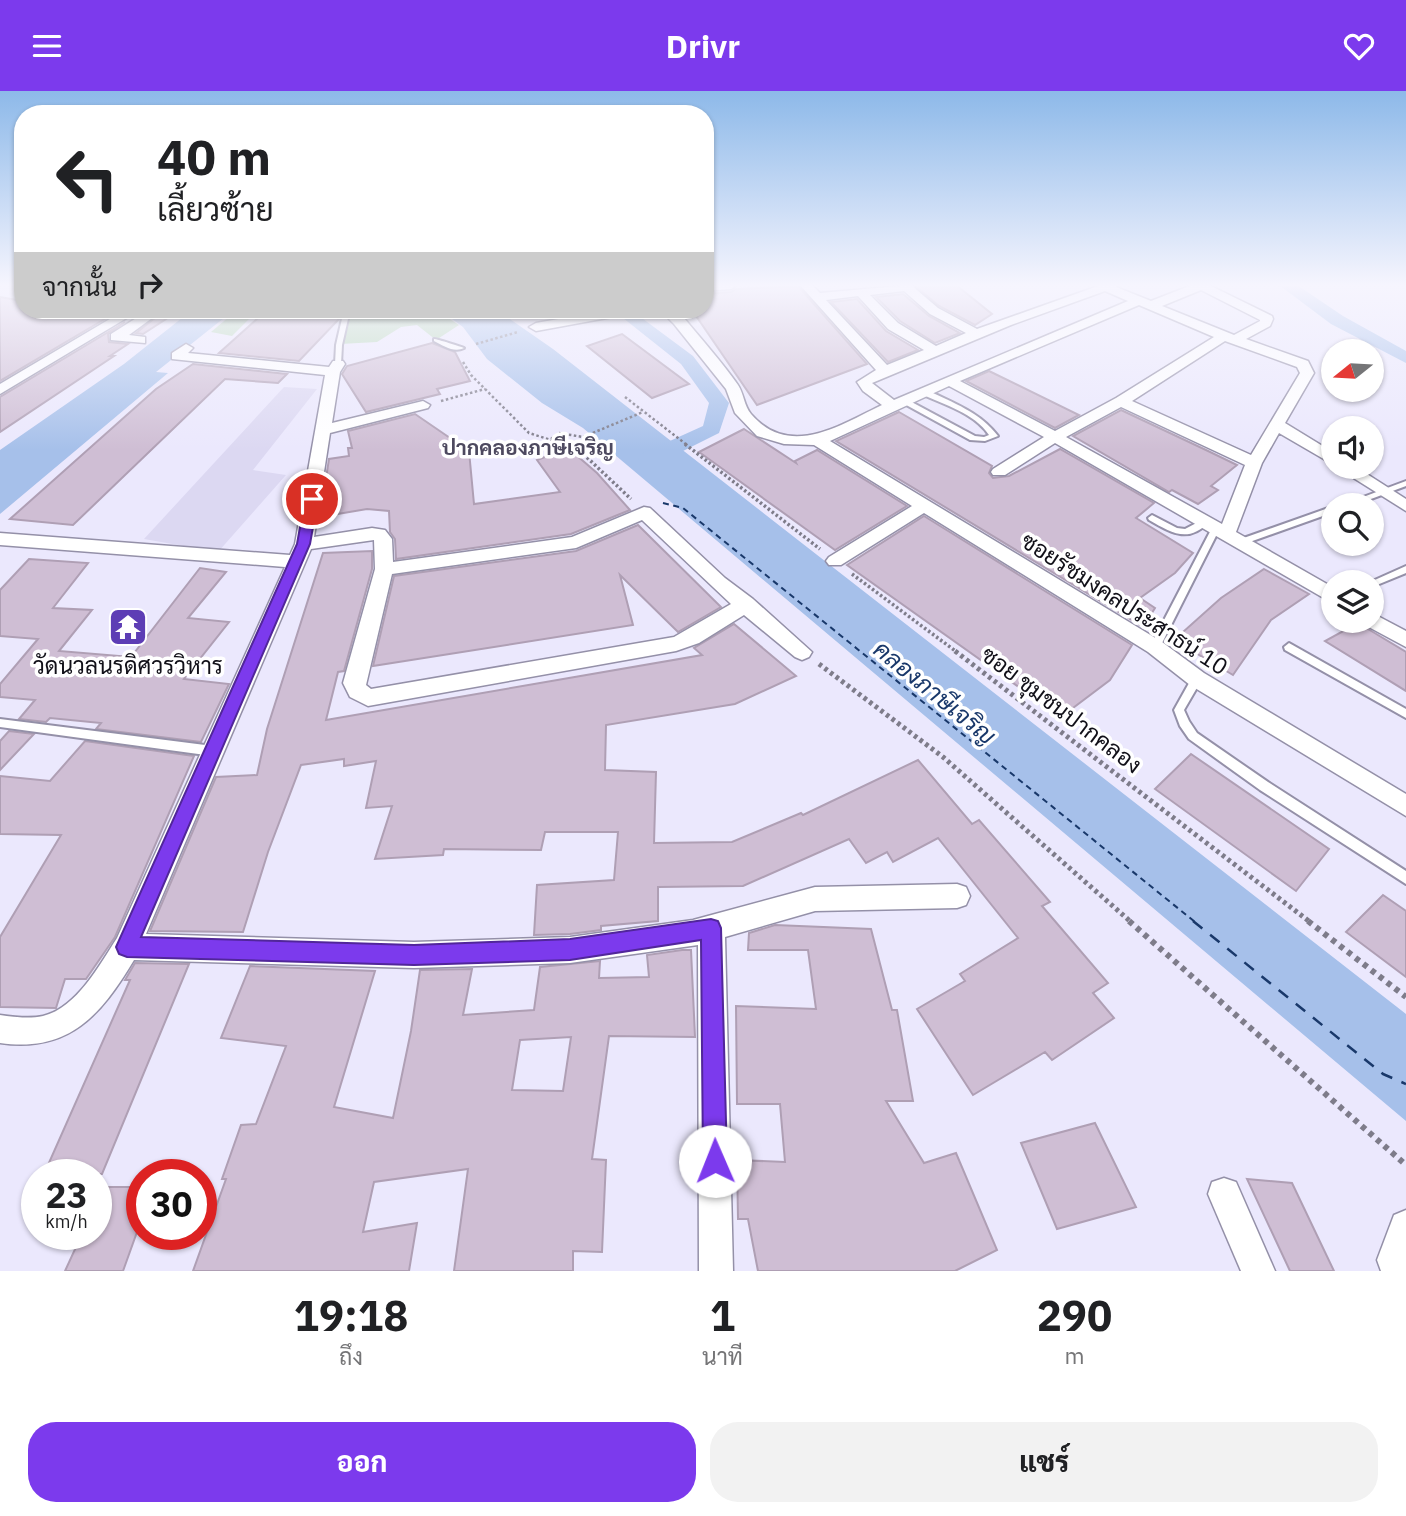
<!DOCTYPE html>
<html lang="th">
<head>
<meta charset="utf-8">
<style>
  :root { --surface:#fff; --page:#f2f2f2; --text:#202124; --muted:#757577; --accent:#7c3aed }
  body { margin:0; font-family:"IBM Plex Sans",Sarabun,sans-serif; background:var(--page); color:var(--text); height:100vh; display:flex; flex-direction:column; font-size:26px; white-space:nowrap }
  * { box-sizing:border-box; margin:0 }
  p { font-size:23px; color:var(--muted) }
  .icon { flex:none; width:38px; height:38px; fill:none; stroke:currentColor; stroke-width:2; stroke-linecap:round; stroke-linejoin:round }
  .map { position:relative; height:1180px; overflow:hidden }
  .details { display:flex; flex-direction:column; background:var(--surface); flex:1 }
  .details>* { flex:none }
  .guide { position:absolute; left:14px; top:14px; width:700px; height:214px; border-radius:28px; box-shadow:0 2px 5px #0004; background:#fff; color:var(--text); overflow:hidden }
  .needle { width:46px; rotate:252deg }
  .fabs { position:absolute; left:1321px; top:248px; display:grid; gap:14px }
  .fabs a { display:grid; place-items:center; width:63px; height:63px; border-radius:50%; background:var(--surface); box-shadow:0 2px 5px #0004; font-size:35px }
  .speed { position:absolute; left:21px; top:1068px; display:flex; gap:14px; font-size:35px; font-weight:700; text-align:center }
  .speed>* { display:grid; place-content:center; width:91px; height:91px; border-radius:50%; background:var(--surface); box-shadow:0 2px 5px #0004; line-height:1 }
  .speed small { font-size:18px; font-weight:400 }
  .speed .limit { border:10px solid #d22; background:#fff; color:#111 }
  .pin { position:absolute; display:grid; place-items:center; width:60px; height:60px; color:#fff; margin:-30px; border:4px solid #fff; border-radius:50%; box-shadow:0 2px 7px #0007 }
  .me { position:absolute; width:77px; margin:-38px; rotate:359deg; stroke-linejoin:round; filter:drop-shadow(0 0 5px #0008) }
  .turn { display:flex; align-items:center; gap:24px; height:147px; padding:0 28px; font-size:32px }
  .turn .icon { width:91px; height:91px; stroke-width:2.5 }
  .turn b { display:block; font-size:49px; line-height:60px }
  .then { display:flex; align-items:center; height:66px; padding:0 28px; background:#0003; gap:14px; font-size:26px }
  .eta { display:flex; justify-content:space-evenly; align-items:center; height:119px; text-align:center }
  .eta b { font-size:42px; font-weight:800; line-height:49px }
  .cta { display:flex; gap:14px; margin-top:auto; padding:14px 28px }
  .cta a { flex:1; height:80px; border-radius:28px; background:var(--accent); color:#fff; font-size:28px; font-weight:800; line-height:80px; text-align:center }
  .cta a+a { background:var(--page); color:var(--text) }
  header { display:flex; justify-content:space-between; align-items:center; height:91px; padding:0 28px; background:var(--accent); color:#fff; font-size:32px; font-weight:800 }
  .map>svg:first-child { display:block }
  .built { fill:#dcd8f2 }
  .green { fill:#b4d6b4 }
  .water { fill:#a6c0ea }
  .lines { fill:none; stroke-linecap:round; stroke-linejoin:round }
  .canal { fill:#a6c0ea; fill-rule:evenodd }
  .ferry-far1 { stroke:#19386a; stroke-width:2; stroke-dasharray:6 4.5; stroke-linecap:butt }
  .ferry { stroke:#19386a; stroke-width:2.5; stroke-dasharray:12 10; stroke-linecap:butt }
  .building { fill:#cfbed4; stroke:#af9fb4; stroke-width:2; fill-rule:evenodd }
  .service-casing { stroke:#9490a8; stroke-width:4 }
  .minor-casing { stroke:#9490a8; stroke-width:3 }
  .path-far3 { stroke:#7e7c8a; stroke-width:2.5; stroke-dasharray:2.5 2.5; stroke-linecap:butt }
  .path-far2 { stroke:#7e7c8a; stroke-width:3.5; stroke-dasharray:2.5 2.5; stroke-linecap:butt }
  .path-far1 { stroke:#7e7c8a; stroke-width:5; stroke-dasharray:3.5 3.5; stroke-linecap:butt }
  .path { stroke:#7e7c8a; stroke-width:6; stroke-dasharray:5 5; stroke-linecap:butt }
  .service { fill:#fff; fill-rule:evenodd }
  .minor { fill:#fff; fill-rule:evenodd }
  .route { fill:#7c3aed; stroke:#51269a; stroke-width:2 }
  .labels { text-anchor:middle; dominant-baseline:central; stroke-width:7; stroke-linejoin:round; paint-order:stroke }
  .far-quarter-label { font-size:21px; font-weight:bold; fill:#4d495f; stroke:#fff }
  .street-label { font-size:23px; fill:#111018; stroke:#fff }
  .poi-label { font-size:23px; fill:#111018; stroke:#fff }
  .water-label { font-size:24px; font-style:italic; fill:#19386a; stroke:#fff }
</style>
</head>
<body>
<header><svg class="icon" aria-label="menu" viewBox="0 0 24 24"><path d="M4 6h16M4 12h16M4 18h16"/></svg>Drivr<svg class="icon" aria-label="heart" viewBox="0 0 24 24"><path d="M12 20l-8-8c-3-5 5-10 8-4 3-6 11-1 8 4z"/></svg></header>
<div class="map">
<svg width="1406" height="1180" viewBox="0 0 1406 1180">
  <rect width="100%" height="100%" fill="#ebe8fd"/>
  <polygon class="built" points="284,296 317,298 253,379 286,384 218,461 144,448"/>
  <g class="green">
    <polygon points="237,219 258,219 232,245 211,241"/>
    <polygon points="351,219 436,219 459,234 436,249 417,234 401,236 377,251 340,253"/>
  </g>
  <g class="water">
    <polygon points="192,219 234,219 156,281 168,282 0,423 0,359 124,273"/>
    <polygon points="440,219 497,219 553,258 1406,923 1406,1030 583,337 542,312 487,268 463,236"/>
  </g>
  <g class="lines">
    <g class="canal">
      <polygon points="1279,194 1297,194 1343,225 1406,260 1406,272 1331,233"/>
      <polygon points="613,219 631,219 693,265 729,312 719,342 657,373 641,373 638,368 641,363 703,335 709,312 681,273"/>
    </g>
    <polyline class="ferry-far1" points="663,412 683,417 1195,831"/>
    <polyline class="ferry" points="1193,830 1383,983 1406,993"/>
  </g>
  <g class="building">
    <polygon points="914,194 956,194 992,223 975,234 939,215"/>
    <polygon points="798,195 867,273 757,314 692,219 705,219 705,203 731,201 736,198"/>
    <polygon points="903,203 929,225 960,242 935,252 900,230 876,206"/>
    <polygon points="0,206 23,210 23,219 120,219 0,290"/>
    <polygon points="857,208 886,240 918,259 888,271 831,211"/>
    <polygon points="165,219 180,219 143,243 136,242"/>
    <polygon points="267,219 341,219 339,228 299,270 219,262"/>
    <polygon points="125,231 108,243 109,251 128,253 110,265 114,265 0,341 0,306"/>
    <polygon points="622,243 689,293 652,307 587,255"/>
    <polygon points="432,252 455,261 470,290 437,298 440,303 366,321 342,283 347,275"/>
    <polygon points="193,273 287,283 278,292 225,288 73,434 10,428 156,298"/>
    <polygon points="989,280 1079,324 1055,337 966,290"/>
    <polygon points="1121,319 1206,359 1237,374 1211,395 1218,399 1198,413 1172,399 1169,401 1073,345"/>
    <polygon points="899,321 992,375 989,382 993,387 1009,385 1060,358 1154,412 1136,427 1193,462 1175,482 1140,507 1155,517 1143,536 836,350"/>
    <polygon points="415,323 469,360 474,413 560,401 537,369 568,357 597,382 630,419 571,443 396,468 395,448 390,441 389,420 367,418 320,426 329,368 349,365 348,357 352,357 348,340"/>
    <polygon points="744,338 796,372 795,370 817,359 907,415 835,459 699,361"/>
    <polygon points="924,425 1132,554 1110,589 1061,626 847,474"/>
    <polygon points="638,434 721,516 678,541 620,484 633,534 373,575 394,485 576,460"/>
    <polygon points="372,460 372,478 344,580 338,581 326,629 702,564 694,557 734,533 796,585 735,613 606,634 605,679 656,681 654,752 732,751 801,722 803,724 918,669 972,733 979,729 1050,811 1042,815 1108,892 1093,902 1114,927 1052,969 1045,961 973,1004 917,918 965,890 960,883 1018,847 938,747 893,771 887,761 866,772 849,748 743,795 658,796 658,830 601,835 601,839 570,843 534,844 537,794 614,789 618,741 545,741 541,759 444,758 443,764 375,768 392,715 366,717 376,670 344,675 344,668 301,674 268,761 243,841 150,840 216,686 257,684 267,638 323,462"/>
    <polygon points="29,468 88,472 53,517 92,519 59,560 131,566 200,477 226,481 188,527 229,531 184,588 229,593 201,651 96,638 101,632 50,627 46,631 19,628 35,609 0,606 0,593 38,548 0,545 0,499"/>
    <polygon points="1264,478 1309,503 1271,529 1233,584 1174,549 1221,507"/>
    <polygon points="1358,532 1406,561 1406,600 1325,550"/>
    <polygon points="9,640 34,643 0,679 0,650"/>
    <polygon points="85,650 194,665 115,846 86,888 65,888 56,917 0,916 0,846 61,744 0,743 0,685 50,690"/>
    <polygon points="1191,663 1329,758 1296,800 1155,698"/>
    <polygon points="1383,804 1406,820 1406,886 1346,841"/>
    <polygon points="775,834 871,838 892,919 897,919 913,1010 886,1010 924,1072 956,1062 997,1159 955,1180 758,1180 748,1128 738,1128 737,1069 785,1071 780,1013 737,1013 736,915 816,918 808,859 748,859 749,842"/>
    <path d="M682,859H691L695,946L609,945L592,1068L606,1069L602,1161L573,1160V1180H454L468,1078L374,1091L363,1141L417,1132L409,1180H193L226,1088H222L241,1034L256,1033L286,955L221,947L250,875L375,880L334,1016L393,1027L411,940L420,879L472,878L463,924L534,919L540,876L600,870L599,887L649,886L647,864ZM571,946L563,1000L512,999L520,949Z"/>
    <polygon points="135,872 189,873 102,1083 44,1083 130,889 125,889"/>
    <polygon points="1095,1032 1136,1116 1057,1138 1021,1052"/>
    <polygon points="1247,1088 1292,1092 1334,1180 1290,1180"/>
    <polygon points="96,1096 142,1096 142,1127 123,1180 65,1180 82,1143 96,1143"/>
  </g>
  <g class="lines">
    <g class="service-casing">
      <g id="service">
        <polygon points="344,219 350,219 342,254 341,273 338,275 335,273 336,254"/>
        <path d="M434,248C437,248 462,256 464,257C454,262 444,255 434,250Z"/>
        <path d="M921,299H927C953,312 980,321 998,345L985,350L970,349L899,310L906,308L975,345L984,346L989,344C974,322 945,314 921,303Z"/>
        <polygon points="1406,390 1406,395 1352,415 1339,415"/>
        <polygon points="1334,415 1334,421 1244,453 1241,454 1237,451 1238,449"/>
        <path d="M1152,424L1177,437L1185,438L1206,427L1210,430C1188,453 1172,442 1149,429L1148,427Z"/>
        <polygon points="1217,432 1221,435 1160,556 1159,559 1151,559 1150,556 1213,435"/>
        <polygon points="1406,475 1406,482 1372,496 1372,492 1368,492"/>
        <polygon points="1289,552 1406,618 1406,627 1285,559 1284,556"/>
        <polygon points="1197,584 1201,585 1202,588 1184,619 1189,630 1197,642 1268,691 1406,780 1406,793 1260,699 1189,648 1180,635 1174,619 1193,585"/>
        <polygon points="0,628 213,655 217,657 219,660 217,663 213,665 0,636"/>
      </g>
    </g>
    <g class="minor-casing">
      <g id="minor">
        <polygon points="705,194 737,194 731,198 705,200"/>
        <path d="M800,194H812L820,202L911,194L938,217L977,238L1101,194H1117L1116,196L1151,210L1192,194H1209L1272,225L1273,228L1270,235L1246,248L1308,270L1314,282L1285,332L1334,362V374L1279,342L1262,372L1236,441L1334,497V513L1055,352L1005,384H993L991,381L993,378L1044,346L949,295L830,350L1162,551L1204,582L1406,703V725L1190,594L1148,561L924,422L841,474H829L826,470L829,466L912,415L814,354L784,353L757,345L735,322L726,298L674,233L660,219H673L684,227C702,249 722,271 738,294C744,303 744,315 751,323C790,368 840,334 882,314L863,300L857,291L876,279ZM1201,199L1260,229V230L1234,244L1162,215ZM904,200L930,223L966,242L936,255L898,232L870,204ZM1105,200L1128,210L894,309L872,292L1011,234ZM858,205L888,238L924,259L887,274L826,209ZM1139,214L1214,246L1116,307L1055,340L960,290ZM1225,250L1297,276L1300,282L1251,364L1132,310ZM1121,316L1245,374L1222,433L1066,346Z"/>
        <polygon points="125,219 140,219 0,303 0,293"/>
        <polygon points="149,219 163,219 129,244 145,246 145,252 111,249 111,243"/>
        <polygon points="609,219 635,219 629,223 536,240 529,236 536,232"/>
        <path d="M186,253L193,257L188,262L329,276L333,270H343L345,273L340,281L332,332L423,310L430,314L428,317L330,342L314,446L372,437L385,439L392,448L393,471L572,446L644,416L650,417L725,487L753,508L812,561L809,566L802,569L795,566L744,524L699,552L676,560L368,615L350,606L343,592L375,478L374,449L311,458L146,843L414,851L570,846L693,829L815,796L957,793L966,796L970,805L966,814L957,817L815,820L725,846L733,1180H699L698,854L570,872L414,877L134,869C101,924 69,962 0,952V924C14,926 29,928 43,925C77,917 100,873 117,847L285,476L0,454V442L290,464L295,453L325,284L172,268V262ZM642,429L731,513L674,546L371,598L366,594L392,483L576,457Z"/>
        <polygon points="1336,376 1356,376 1406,408 1406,420"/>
        <polygon points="1372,522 1406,540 1406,556 1365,534 1363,530 1372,530"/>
        <polygon points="1224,1087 1236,1091 1275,1180 1241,1180 1208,1103 1212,1091"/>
        <polygon points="1406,1119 1406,1180 1381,1180 1377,1169 1394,1124"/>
      </g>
    </g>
    <g class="path-far3">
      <polyline points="476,253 518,241"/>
      <polyline points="463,271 471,284 529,342 567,354"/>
      <polyline points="625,306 687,354"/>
      <polyline points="441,310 485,298"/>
      <polyline points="551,348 559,342 583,346 643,321"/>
    </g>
    <g class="path-far2">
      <polyline points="561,353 578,358 631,408"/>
      <polyline points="685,353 820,458"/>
      <polyline points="852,483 958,562"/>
    </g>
    <g class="path-far1">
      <polyline points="955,560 1310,831"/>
      <polyline points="819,573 943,666 1131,831"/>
    </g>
    <g class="path">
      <polyline points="1129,830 1406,1074"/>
      <polyline points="1308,830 1406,906"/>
    </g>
    <use href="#service" class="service"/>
    <use href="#minor" class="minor"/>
  </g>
  <linearGradient id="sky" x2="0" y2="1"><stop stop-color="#8db9e9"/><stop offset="0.54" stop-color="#f6f5fe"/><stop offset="1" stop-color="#f6f5fe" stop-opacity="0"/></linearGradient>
  <rect width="1406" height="359" fill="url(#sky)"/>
  <polygon class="route" points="312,404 318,408 310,453 141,846 414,854 570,848 711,828 718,830 721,837 727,1070 723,1079 715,1082 706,1079 703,1070 701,849 570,869 414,874 127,866 119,863 116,856 297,453 305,408"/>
  <defs>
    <g id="temple-square" transform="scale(2.0125)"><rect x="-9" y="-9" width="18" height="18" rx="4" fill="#5d3db5" stroke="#fff"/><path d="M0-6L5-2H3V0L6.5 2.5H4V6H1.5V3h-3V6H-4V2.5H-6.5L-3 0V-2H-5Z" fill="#fff"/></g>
  </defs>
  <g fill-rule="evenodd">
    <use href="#temple-square" x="128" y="536"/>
  </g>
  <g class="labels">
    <g class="far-quarter-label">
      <text x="528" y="356">ปากคลองภาษีเจริญ</text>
    </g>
    <g class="street-label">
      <text transform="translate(1125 512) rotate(33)">ซอยรัชมงคลประสาธน์ 10</text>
      <text transform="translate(1062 618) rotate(37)">ซอย ชุมชนปากคลอง</text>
    </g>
    <g class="poi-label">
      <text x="128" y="574">วัดนวลนรดิศวรวิหาร</text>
    </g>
    <g class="water-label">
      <text transform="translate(935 601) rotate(39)">คลองภาษีเจริญ</text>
    </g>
  </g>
</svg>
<div class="fabs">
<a><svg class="needle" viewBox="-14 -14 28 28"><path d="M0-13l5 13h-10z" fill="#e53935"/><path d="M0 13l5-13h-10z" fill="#757577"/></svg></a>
<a><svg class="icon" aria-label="sound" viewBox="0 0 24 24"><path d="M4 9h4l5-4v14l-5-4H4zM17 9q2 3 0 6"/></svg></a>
<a><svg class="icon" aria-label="search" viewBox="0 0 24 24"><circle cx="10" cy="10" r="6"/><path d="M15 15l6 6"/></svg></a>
<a><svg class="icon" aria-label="layers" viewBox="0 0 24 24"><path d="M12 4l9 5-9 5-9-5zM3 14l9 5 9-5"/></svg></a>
</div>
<div class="speed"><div>23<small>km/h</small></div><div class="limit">30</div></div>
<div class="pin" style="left:312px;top:408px;background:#d93025"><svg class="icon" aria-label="arrive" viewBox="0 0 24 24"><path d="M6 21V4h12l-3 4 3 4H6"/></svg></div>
<svg class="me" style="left:715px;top:1070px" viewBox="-20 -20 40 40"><circle r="19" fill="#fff"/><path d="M0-13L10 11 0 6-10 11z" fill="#7c3aed"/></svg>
<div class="guide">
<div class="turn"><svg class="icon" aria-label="left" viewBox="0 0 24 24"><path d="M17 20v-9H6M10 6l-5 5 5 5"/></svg><div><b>40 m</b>เลี้ยวซ้าย</div></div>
<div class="then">จากนั้น<svg class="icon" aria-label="right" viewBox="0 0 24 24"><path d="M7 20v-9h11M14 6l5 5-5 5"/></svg></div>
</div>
</div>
<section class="details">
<div class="eta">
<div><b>19:18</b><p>ถึง</p></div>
<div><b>1</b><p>นาที</p></div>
<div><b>290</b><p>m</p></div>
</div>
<div class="cta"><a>ออก</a><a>แชร์</a></div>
</section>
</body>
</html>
